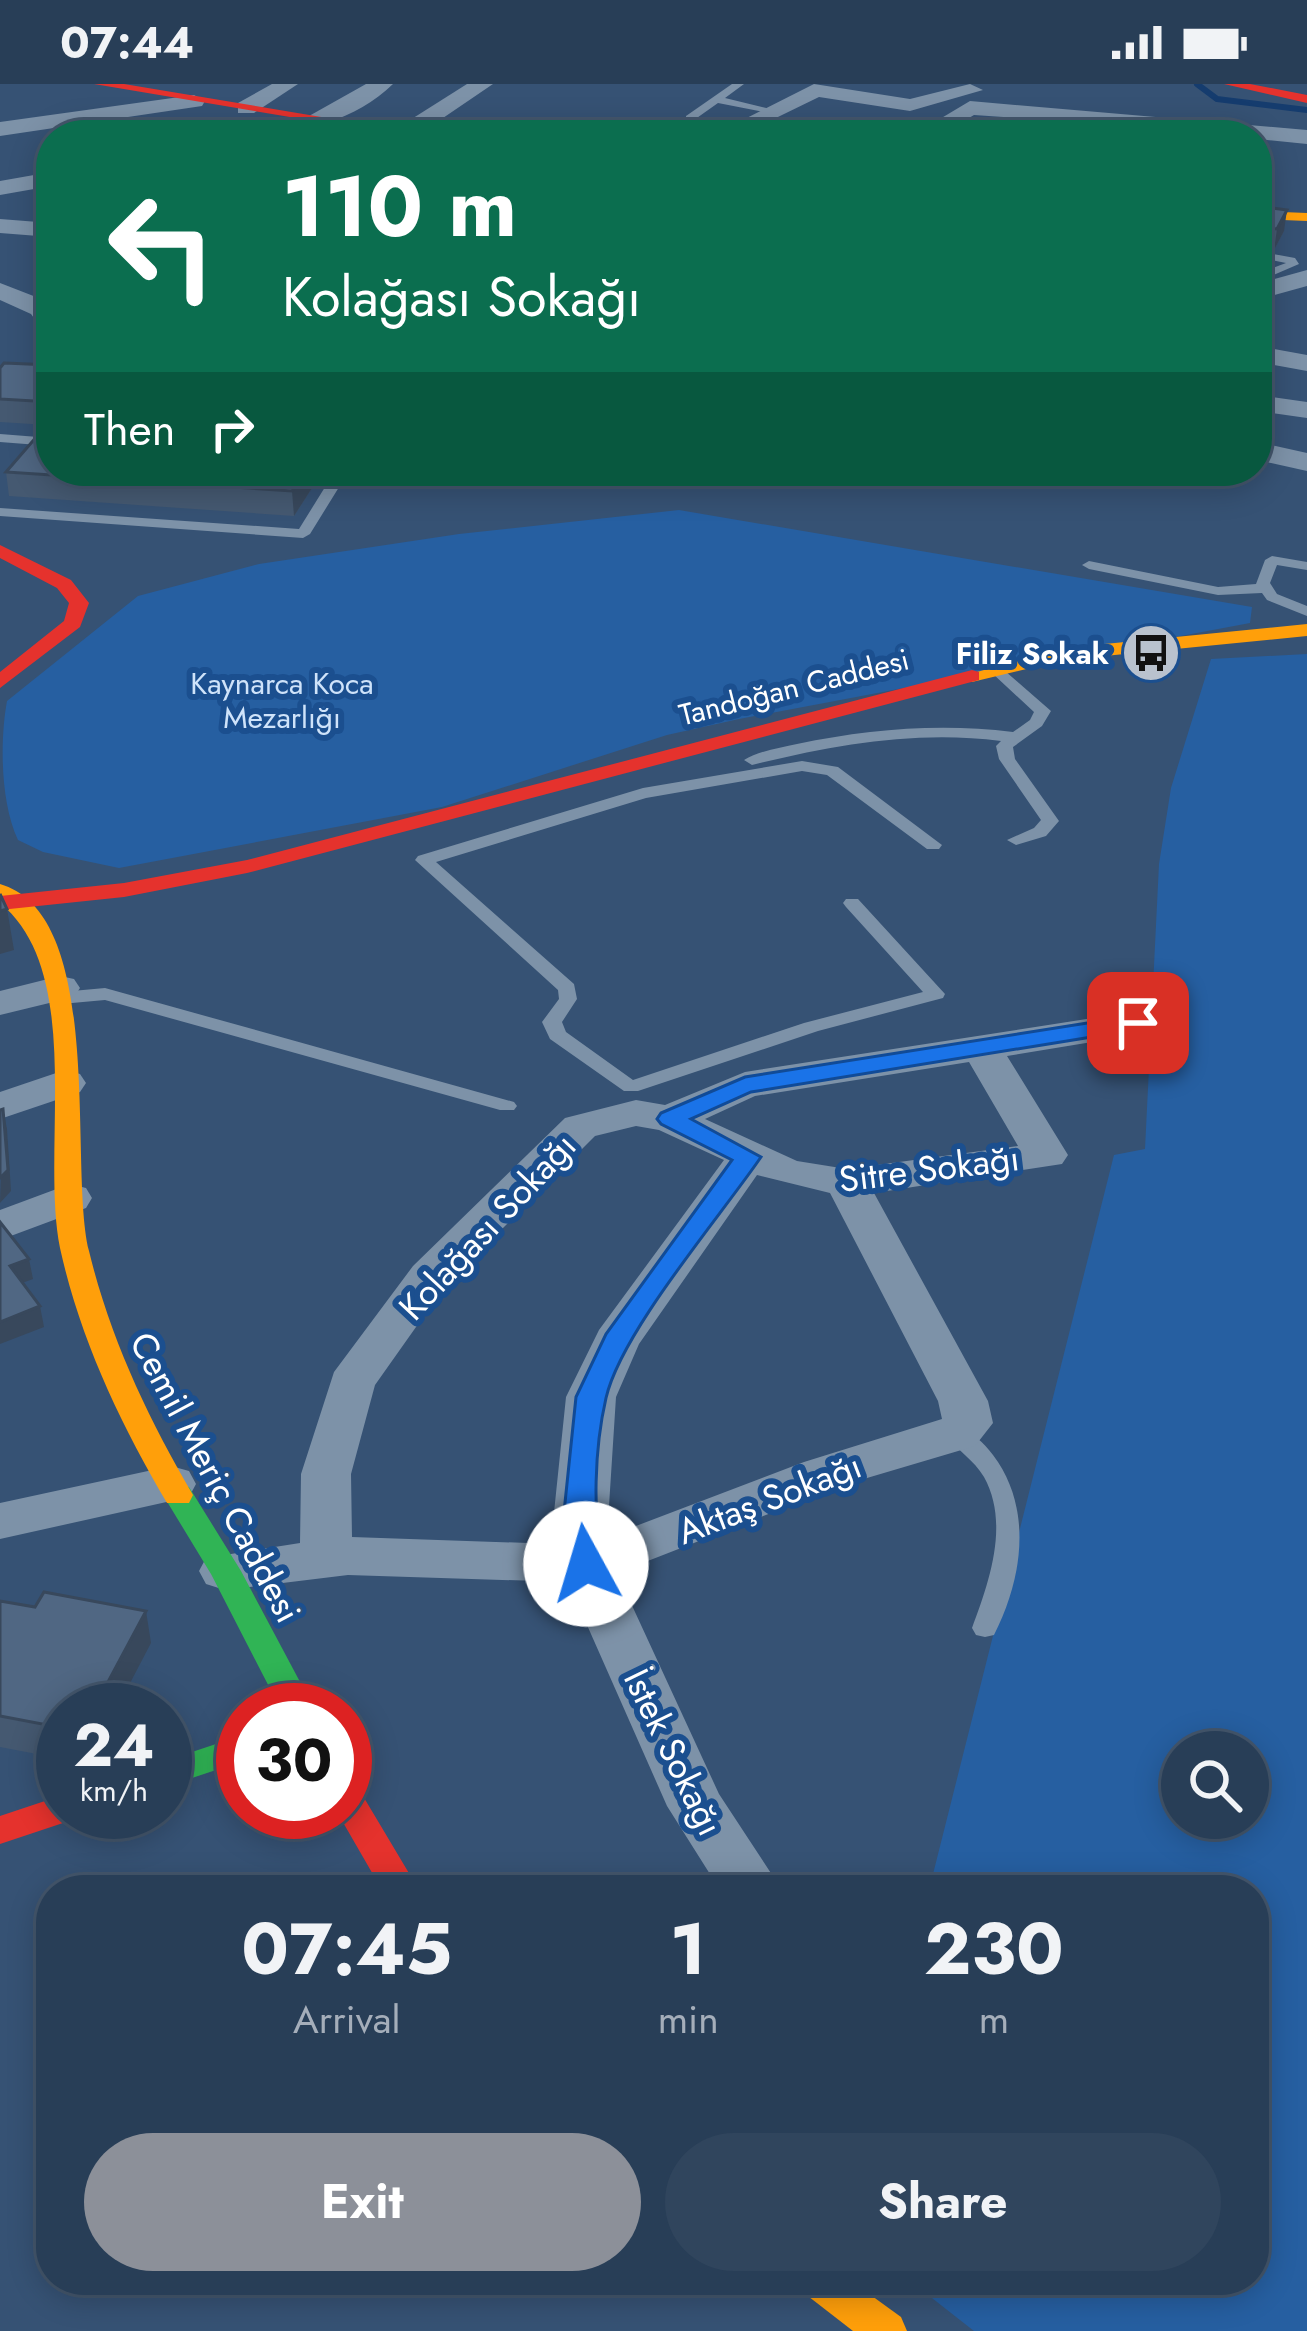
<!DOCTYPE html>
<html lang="en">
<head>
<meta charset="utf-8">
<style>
  :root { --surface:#283e57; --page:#30455d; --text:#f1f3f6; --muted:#a5aeba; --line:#44576d; --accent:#8c9099 }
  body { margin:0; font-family:Jost,sans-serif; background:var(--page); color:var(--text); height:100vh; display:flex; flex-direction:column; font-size:45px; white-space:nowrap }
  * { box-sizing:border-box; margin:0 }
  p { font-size:39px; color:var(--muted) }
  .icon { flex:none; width:66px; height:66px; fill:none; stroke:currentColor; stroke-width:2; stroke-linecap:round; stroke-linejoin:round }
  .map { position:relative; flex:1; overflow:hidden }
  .details { position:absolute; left:36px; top:1791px; width:1233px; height:420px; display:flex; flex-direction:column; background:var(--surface); border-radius:48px; box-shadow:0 6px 30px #0003,0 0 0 3px var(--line) }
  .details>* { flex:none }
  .hud { position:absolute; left:36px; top:36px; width:1236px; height:366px; border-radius:48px; box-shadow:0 6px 30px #0003,0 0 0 3px var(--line); background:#0b6e4f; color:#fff; overflow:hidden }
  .tools { position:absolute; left:1161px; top:1647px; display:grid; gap:24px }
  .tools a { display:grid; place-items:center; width:108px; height:108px; border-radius:50%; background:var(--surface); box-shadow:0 6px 30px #0003,0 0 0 3px var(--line); font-size:60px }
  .speed { position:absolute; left:36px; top:1599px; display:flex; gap:24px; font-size:60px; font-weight:700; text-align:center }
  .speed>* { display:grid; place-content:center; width:156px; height:156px; border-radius:50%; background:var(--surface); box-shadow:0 6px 30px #0003,0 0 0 3px var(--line); line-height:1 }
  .speed small { font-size:30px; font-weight:400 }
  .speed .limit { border:18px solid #d22; background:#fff; color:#111 }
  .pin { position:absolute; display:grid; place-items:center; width:102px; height:102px; color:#fff; margin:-51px; border-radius:24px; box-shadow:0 6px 18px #0006 }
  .me { position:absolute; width:132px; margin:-66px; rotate:354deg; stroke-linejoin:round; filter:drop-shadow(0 0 9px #0008) }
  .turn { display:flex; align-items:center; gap:42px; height:252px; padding:0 48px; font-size:54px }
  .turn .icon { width:156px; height:156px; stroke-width:2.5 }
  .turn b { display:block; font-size:84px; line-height:102px }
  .then { display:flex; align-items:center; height:114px; padding:0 48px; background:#0003; gap:24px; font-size:45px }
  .eta { display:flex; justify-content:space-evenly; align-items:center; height:204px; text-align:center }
  .eta b { font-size:72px; font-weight:700; line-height:84px }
  .cta { display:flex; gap:24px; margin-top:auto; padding:24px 48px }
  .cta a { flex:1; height:138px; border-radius:72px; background:var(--accent); color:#fff; font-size:48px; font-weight:700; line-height:138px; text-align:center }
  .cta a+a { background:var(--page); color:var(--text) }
  .status { display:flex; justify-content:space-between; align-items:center; height:84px; padding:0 60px; background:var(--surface); direction:ltr }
  .status svg { height:33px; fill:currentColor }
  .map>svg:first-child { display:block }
  .green { fill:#265fa1; fill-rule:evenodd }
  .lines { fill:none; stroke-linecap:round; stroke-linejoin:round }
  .stream { stroke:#153c6e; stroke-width:6 }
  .lane { fill:#7d92a8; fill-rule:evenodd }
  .street { fill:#7d92a8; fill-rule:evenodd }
  .fast { fill:#30b455; fill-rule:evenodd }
  .slow { fill:#ff9f0a; fill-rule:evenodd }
  .jam { fill:#e5322d; fill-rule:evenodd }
  .wall { fill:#455971 }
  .shaded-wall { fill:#38485c }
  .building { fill:#506783; stroke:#38485c; stroke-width:3 }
  .route { fill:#1a73e8; stroke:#114b97; stroke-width:3 }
  .labels { text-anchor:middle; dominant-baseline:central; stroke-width:12; stroke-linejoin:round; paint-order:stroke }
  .far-poi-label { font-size:30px; font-weight:bold; fill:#fff; stroke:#1b4f8f; text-anchor:end }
  .far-park-label { font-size:30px; fill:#cfe3fa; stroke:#1b4f8f }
  .far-street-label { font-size:30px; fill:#fff; stroke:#1b4f8f }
  .street-label { font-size:36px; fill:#fff; stroke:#1b4f8f }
</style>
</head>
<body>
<div class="status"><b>07:44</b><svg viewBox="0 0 49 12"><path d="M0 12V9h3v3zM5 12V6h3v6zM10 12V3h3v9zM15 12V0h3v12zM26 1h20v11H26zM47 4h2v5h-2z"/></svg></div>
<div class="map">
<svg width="1307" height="2247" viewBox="0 0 1307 2247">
  <rect width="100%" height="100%" fill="#365274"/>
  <g class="green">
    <path d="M679,426L1252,523L1250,539L739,635L667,651L442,723L119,784L43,768L18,756C0,718 0,655 7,617L138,512L259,480L459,450Z"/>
    <path d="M1307,570V2247H974L909,2196H1254V1806H929L1114,1071L1145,1065L1159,780L1171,704L1211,575ZM1182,1668H1248V1734H1182Z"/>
  </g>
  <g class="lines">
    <polyline class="stream" points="1197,0 1217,15 1307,26"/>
    <g class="lane">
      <polygon points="732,0 744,0 725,14 779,27 774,30 718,19 694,36 686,36 686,32"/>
      <polygon points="1257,167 1295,174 1299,180 1257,198 1257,190 1286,179 1257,173"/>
      <polygon points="0,350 51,354 51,362 0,358"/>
      <polygon points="335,387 349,387 310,450 303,454 0,432 0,424 299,445"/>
      <polygon points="481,387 550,387 680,396 687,387 701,387 689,403 684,404 488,391"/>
      <polygon points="1272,472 1307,478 1307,486 1277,481 1270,499 1277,510 1307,522 1307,532 1267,516 1262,509 1218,511 1089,485 1082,481 1089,477 1218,503 1256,500 1265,476"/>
      <path d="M998,581L1051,627L1042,642L1013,663L1015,675L1059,737L1046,752L1016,761L1007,756L1034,744L1041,736L999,675L996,662L1001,657C916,646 834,661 752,681L744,676C758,667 780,664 797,660C869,645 940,639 1013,648L1030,636L1034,628L992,589L990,586Z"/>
      <polygon points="802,677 838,683 942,761 939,765 927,765 827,691 802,687 646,714 436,778 574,900 577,915 562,938 566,948 633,996 804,939 923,908 846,823 843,819 846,815 858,815 945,910 943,914 818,947 638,1007 624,1007 550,955 542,938 559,915 558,906 415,776 418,772 643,704"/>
      <polygon points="105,904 514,1018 517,1022 514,1026 500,1026 105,916 61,920 52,914 61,908"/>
      <path d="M957,1342C971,1347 984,1359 993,1371C1033,1424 1023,1494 994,1551L985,1553L976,1551L972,1544C989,1498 1010,1440 984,1393C974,1376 957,1366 945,1350L949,1344Z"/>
    </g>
    <g class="street">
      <polygon points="272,0 298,0 254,29 238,29 238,19"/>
      <path d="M366,0H393C353,39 296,51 243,51L246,46L309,32Z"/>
      <polygon points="467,0 493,0 418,51 398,51 399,43"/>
      <polygon points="814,0 910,15 970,0 983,6 910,27 819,13 741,51 713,51"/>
      <polygon points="194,11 205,17 202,22 0,52 0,38"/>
      <polygon points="970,17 1307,46 1307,60 1257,55 1257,51 974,31 940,51 913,51"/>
      <polygon points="51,88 51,102 0,111 0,97"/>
      <polygon points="0,135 51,139 51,153 0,149"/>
      <polygon points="1307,186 1307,202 1257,216 1257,200"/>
      <polygon points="0,199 49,218 51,247 42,245 31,230 0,216"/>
      <polygon points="1257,262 1307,271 1307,287 1257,278"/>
      <polygon points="1257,311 1307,318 1307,334 1257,327"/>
      <polygon points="1257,358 1307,369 1307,387 1257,376"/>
      <polygon points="60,892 74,895 80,904 74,913 0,931 0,907"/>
      <path d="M1138,927L1153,930L1159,939L1153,948L1007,972L1068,1071L1062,1080L874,1109L988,1317L993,1339L975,1362L840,1402L617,1489L719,1710L782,1806H720L667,1722L568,1498L348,1491L225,1506L206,1500L199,1487L206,1474L300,1459L301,1390L334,1288L413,1182L565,1034L636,1016L665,1021L745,988ZM969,978L1018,1062L847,1085L797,1077L705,1035L755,1012ZM636,1042L659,1046L724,1076L599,1246L566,1313L553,1438L557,1460L352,1453L351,1390L375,1301L445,1202L595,1052ZM757,1091L830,1109L938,1317L942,1335L804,1378L607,1453L616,1313L639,1260Z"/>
      <polygon points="65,986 80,990 86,999 80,1008 0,1035 0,1008"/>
      <polygon points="70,1100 86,1104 92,1114 86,1124 0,1156 0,1126"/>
      <polygon points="171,1382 189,1387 196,1400 189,1413 0,1455 0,1419"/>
    </g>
    <g class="fast">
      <polygon points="178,1400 189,1403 241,1487 315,1626 281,1626 211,1490 163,1411 167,1403"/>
      <polygon points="243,1651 243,1677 165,1703 165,1677"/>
    </g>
    <g class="slow">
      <polygon points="1257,127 1307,129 1307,137 1257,135"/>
      <polygon points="1307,540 1307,552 1064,576 972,598 962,592 1064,564"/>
      <path d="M0,800C107,831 68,1081 89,1167C110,1254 148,1334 193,1411L189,1419H167C120,1339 80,1255 60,1164C40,1065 86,889 0,819Z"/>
      <polygon points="798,2196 850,2196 901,2233 907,2247 853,2247 804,2209"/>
    </g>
    <g class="jam">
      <polygon points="94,0 124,0 429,51 397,51"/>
      <polygon points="1224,0 1250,0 1307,11 1307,19"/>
      <polygon points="0,461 71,496 89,519 80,543 0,604 0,588 64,537 69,519 57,504 0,474"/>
      <polygon points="972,586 979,588 979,596 247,789 124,813 0,826 0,812 124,799 247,776"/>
      <polygon points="345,1698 357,1702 419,1806 382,1806 337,1728 345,1728"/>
      <polygon points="63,1711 63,1728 79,1728 75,1735 0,1760 0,1732"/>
    </g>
  </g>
  <g class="wall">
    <polygon points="1257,122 1284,147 1274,166 1268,165 1266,179 1257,185"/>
    <polygon points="51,281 51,387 323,387 294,432 9,412 6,388 47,341 0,338 0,284"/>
    <polygon points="0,1517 151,1559 63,1626 63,1675 0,1663"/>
  </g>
  <g class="shaded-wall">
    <polygon points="1287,126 1284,147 1274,166 1277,145"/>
    <polygon points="1269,159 1266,179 1257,185 1257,166"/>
    <polygon points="305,387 323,387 294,432 292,407"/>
    <polygon points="7,825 14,866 0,870 0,827"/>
    <polygon points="3,1025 7,1045 11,1107 0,1119"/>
    <polygon points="29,1175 33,1195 14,1202 10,1182"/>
    <polygon points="40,1222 44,1243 0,1260 0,1238"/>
    <polygon points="146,1527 151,1559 116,1626 93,1626"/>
  </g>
  <g class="building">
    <polygon points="1257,122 1287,126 1277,145 1257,143"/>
    <polygon points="1257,156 1269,159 1257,166"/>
    <polygon points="4,279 51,281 51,318 0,315 0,284"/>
    <polygon points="51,336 51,387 305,387 292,407 6,388"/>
    <polygon points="0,810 7,825 0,827"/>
    <polygon points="3,1025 8,1086 0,1094 0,1026"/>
    <polygon points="0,1138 29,1175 10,1182 40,1222 0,1238"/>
    <polygon points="44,1508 146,1527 93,1626 63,1626 63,1644 0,1632 0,1517 35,1523"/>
  </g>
  <path class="route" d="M1138,931L1147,933L1151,939L1147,944L751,1008L691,1035L761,1073C720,1133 621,1248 606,1314C594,1366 593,1429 602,1480L597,1488H575L563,1438L576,1313L606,1250L732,1076L661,1040L657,1035L661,1029L745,993Z"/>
  <defs>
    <g id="bus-disc" transform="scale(3)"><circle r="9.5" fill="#b9c2ce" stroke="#1b4f8f"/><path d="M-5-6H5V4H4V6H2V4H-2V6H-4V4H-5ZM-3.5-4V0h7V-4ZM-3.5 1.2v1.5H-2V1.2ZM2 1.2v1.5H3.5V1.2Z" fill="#111"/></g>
  </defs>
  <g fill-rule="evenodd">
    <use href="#bus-disc" x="1151" y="569"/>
  </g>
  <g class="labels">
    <g class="far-poi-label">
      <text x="1109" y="569">Filiz Sokak</text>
    </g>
    <g class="far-park-label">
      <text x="282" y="599">Kaynarca Koca<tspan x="282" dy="34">Mezarlığı</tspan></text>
    </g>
    <g class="far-street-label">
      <text transform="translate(794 603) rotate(-14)">Tandoğan Caddesi</text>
    </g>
    <g class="street-label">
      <text transform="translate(929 1084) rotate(-7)">Sitre Sokağı</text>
      <text transform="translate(487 1142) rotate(-47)">Kolağası Sokağı</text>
      <text transform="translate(216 1393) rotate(62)">Cemil Meriç Caddesi</text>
      <text transform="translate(769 1414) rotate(-21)">Aktaş Sokağı</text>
      <text transform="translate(674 1668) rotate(64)">İstek Sokağı</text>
    </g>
  </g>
</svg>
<div class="tools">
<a><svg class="icon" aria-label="search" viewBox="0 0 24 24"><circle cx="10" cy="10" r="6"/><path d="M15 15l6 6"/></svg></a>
</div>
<div class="speed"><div>24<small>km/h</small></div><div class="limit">30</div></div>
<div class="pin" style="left:1138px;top:939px;background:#d93025"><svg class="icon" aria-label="arrive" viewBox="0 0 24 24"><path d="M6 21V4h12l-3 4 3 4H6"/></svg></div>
<svg class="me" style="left:586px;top:1480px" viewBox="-20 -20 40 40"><circle r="19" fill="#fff"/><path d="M0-13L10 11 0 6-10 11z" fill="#1a73e8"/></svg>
<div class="hud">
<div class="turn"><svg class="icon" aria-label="left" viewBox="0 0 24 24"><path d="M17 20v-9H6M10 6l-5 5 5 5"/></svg><div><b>110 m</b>Kolağası Sokağı</div></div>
<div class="then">Then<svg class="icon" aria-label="right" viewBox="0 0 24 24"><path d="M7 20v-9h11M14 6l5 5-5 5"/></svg></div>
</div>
<section class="details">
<div class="eta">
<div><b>07:45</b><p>Arrival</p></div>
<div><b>1</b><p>min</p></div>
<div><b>230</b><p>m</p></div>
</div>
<div class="cta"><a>Exit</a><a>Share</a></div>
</section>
</div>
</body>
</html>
